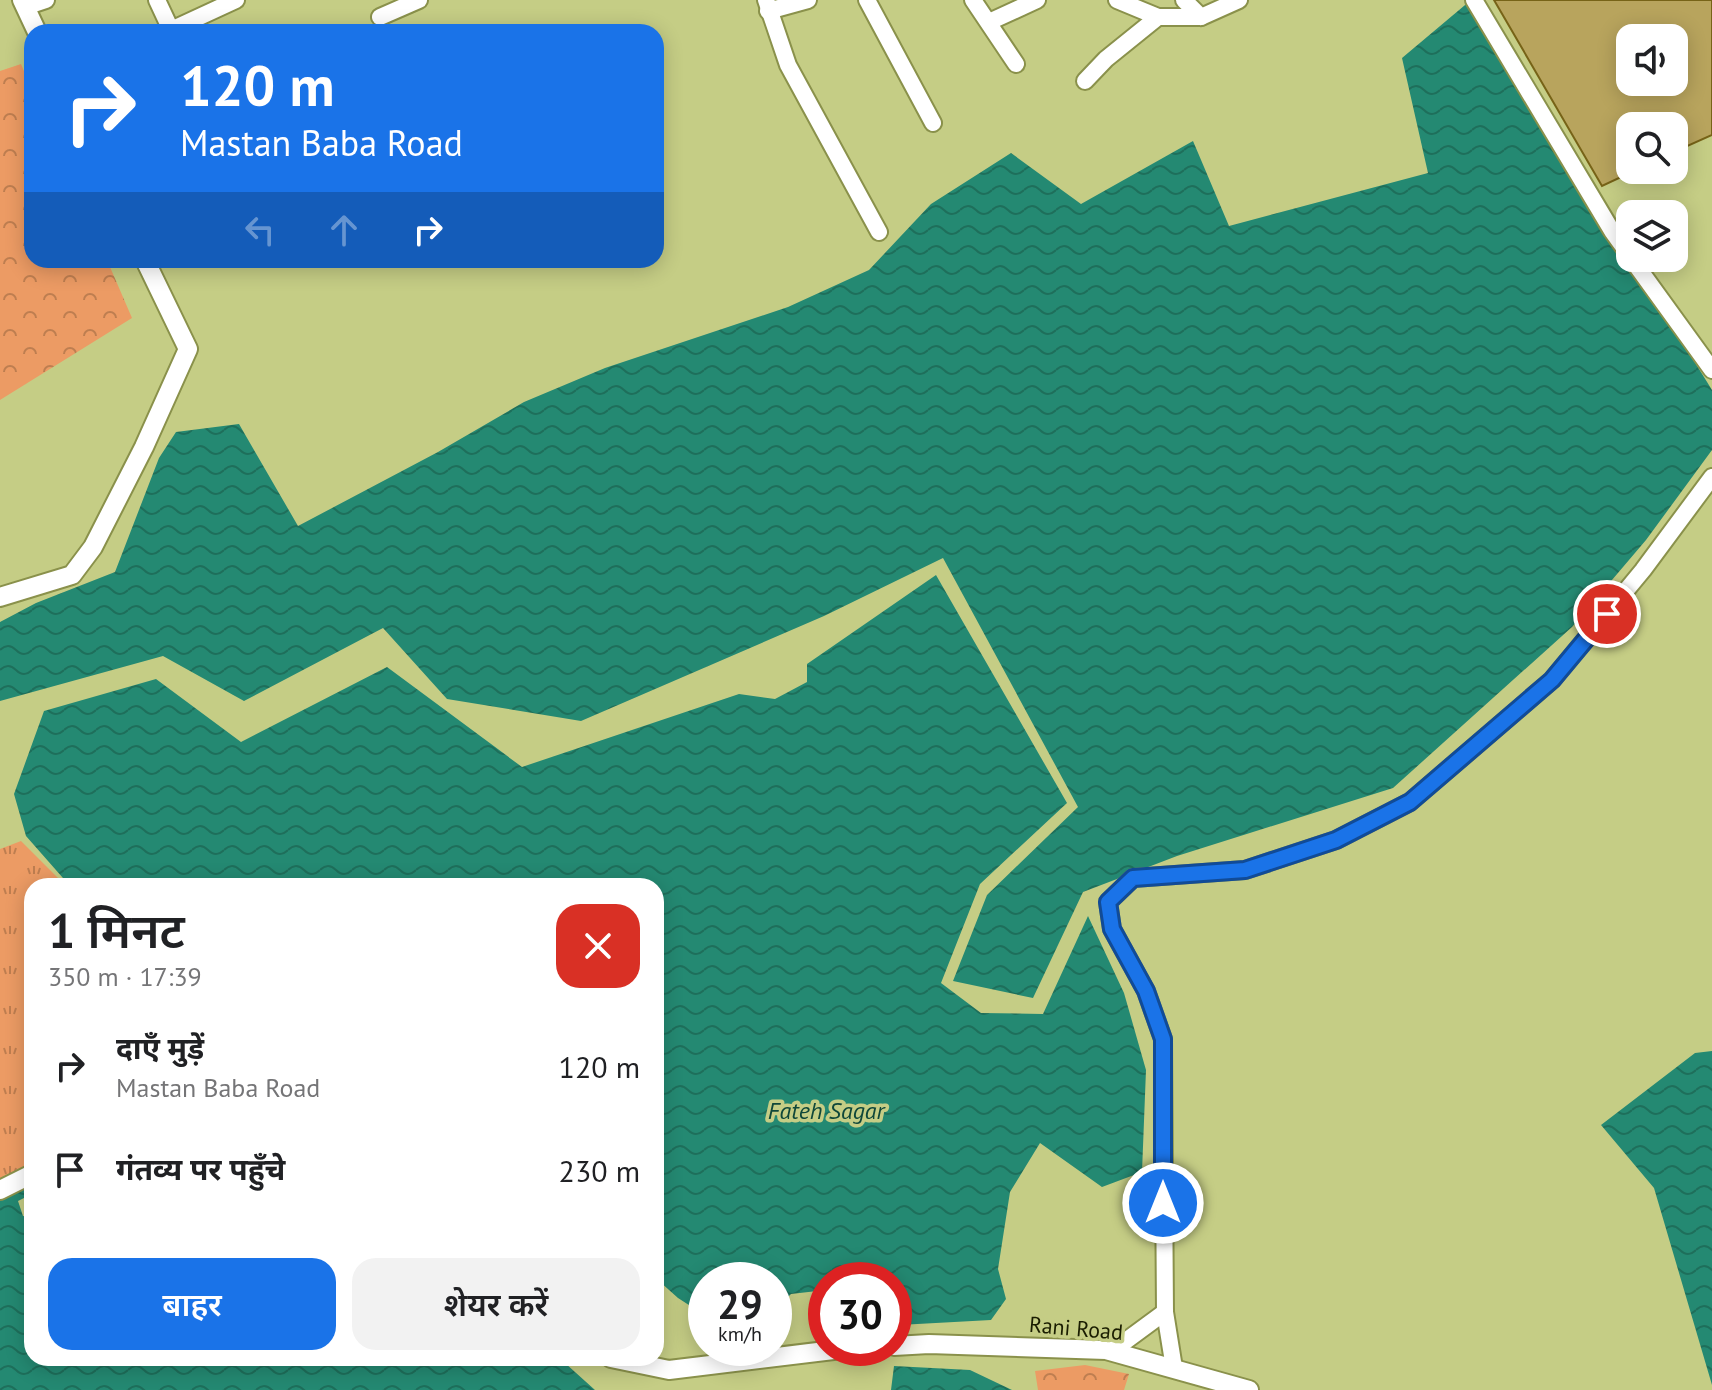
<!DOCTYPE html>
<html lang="hi">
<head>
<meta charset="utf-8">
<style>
  :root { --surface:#fff; --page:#f2f2f2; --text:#202124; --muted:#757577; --accent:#1a73e8 }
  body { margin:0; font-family:"PT Sans","Noto Sans Devanagari",sans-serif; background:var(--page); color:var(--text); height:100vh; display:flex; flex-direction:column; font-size:30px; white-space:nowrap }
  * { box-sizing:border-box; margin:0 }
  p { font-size:26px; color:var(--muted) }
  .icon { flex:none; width:44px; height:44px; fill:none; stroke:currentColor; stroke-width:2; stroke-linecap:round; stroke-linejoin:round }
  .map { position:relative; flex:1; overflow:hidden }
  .details { position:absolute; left:24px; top:878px; width:640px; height:488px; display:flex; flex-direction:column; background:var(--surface); border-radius:24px; box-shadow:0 4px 20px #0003 }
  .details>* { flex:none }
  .guide { position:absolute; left:24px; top:24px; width:640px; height:244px; border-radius:24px; box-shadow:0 4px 20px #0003; background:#1a73e8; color:#fff; overflow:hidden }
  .buttons { position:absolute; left:1616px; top:24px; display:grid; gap:16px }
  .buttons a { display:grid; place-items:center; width:72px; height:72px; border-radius:16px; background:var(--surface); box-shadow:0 4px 20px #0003; font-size:40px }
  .speed { position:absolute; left:688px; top:1262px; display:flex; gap:16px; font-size:40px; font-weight:700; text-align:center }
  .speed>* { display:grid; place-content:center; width:104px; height:104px; border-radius:50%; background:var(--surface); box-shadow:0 4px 20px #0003; line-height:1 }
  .speed small { font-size:20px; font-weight:400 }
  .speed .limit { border:12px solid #d22; background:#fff; color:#111 }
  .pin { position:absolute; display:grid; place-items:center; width:68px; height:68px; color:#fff; margin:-34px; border:4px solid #fff; border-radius:50%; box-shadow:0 2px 8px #0007 }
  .me { position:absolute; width:88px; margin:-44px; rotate:0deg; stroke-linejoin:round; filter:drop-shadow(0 0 6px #0008) }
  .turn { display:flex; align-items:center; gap:28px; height:168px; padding:0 24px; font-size:36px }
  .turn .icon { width:104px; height:104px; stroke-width:2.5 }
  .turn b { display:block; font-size:56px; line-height:68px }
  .lanes { display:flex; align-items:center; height:76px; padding:0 24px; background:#0003; justify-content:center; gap:40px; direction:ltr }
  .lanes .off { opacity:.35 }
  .round { display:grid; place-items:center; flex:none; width:84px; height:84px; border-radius:24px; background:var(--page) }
  .head { display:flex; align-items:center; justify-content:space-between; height:136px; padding:0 24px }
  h1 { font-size:48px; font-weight:600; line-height:60px }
  .primary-button { display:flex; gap:16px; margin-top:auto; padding:16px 24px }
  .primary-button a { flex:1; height:92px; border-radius:24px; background:var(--accent); color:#fff; font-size:32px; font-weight:600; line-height:92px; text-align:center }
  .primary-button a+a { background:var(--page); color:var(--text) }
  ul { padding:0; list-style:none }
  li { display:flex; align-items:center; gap:24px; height:104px; padding:0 24px }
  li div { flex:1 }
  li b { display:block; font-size:30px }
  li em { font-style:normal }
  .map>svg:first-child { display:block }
  .grass { fill:url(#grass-tufts) }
  .park { fill:url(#park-crowns) }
  .water { fill:url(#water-waves) }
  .building { fill:#b8a45d; stroke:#776317; stroke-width:2; fill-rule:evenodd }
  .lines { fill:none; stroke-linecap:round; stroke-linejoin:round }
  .minor-casing { stroke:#8a914b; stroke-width:20 }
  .tertiary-casing { stroke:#8a914b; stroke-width:22 }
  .minor { stroke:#fff; stroke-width:16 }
  .tertiary { stroke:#fff; stroke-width:18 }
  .route-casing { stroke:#114b97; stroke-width:20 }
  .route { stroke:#1a73e8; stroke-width:14 }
  .labels { text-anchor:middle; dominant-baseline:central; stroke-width:7; stroke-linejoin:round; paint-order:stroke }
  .street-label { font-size:22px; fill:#1a1d01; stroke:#c5cd85 }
  .water-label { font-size:24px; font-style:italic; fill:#0f473a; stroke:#c5cd85 }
</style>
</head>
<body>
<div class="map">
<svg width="1712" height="1390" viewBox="0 0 1712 1390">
  <defs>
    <pattern id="grass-tufts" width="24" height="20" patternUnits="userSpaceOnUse" patternTransform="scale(2)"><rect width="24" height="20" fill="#ec9b64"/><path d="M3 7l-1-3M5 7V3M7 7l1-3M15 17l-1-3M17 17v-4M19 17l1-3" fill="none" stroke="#be7e50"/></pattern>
    <pattern id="park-crowns" width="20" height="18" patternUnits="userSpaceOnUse" patternTransform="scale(2)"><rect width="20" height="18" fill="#ec9b64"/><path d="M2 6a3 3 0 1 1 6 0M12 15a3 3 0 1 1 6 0" fill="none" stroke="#be7e50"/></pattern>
    <pattern id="water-waves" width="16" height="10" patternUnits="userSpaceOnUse" patternTransform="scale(2)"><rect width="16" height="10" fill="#248972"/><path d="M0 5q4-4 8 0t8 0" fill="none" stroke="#1e6f5b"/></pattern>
  </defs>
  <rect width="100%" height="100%" fill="#c5cd85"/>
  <polygon class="grass" points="21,841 66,886 32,886 32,1164 0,1180 0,849"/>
  <g class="park">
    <polygon points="21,64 32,90 32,260 107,260 132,318 0,400 0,71"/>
    <polygon points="1085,1365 1129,1374 1124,1390 1038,1390 1035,1371"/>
  </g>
  <g class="water">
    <polygon points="1471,0 1712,390 1712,450 1646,540 1572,627 1393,788 1177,856 1083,892 1033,998 953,981 987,895 1078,807 943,558 824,616 581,721 447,699 383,628 244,701 163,656 0,701 0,622 36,603 115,572 159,458 176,432 239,424 298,526 438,452 524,402 605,368 788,307 869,270 931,204 1011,153 1081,204 1193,141 1229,226 1428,173 1402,58"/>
    <polygon points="936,575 1067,803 980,884 941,983 981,1013 1043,1014 1088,916 1124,993 1146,1070 1142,1172 1102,1187 1040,1143 1010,1192 998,1269 1006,1299 991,1320 899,1325 894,1321 894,1280 826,1280 826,1290 791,1294 774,1311 774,1280 706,1280 706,1316 678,1298 659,1281 656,1282 656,886 70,886 26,836 14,794 44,711 156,679 241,742 387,667 522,767 739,694 775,699 807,682 807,664"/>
    <polygon points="1712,1051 1712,1385 1654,1188 1601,1125 1695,1053"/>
    <polygon points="32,1182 32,1194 18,1201 23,1216 32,1217 32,1358 565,1358 565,1363 595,1390 0,1390 0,1200"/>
    <polygon points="894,1366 970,1370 1012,1390 891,1390"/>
  </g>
  <path class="building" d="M1494,0H1712V135L1674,152V126H1630V170H1636L1602,186ZM1630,38H1674V82H1630Z"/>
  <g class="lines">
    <g class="minor-casing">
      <g id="minor">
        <polyline points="157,0 171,30 236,0"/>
        <polyline points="766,0 788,65 879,232"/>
        <polyline points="867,0 933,123"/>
        <polyline points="973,0 1016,64"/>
        <polyline points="1117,0 1158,17 1201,17"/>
        <polyline points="1184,0 1201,17 1239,0"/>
        <polyline points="1474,0 1612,231 1630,256"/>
        <polyline points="25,7 46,0"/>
        <polyline points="768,11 808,0"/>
        <polyline points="380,17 419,0"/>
        <polyline points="989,22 1037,0"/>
        <polyline points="1085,81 1106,59 1158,17"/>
        <polyline points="1631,258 1712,370"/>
        <polyline points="1112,1351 1165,1312"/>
        <polyline points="1174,1368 1165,1312 1163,1039 1146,991 1112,929 1108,902 1133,878 1245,870 1336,840 1410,802 1552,680 1643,570 1712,477"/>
      </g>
    </g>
    <g class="tertiary-casing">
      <g id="tertiary">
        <polyline points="22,0 37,32"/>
        <polyline points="0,597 72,575 93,547 144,447 188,349 145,260"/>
        <polyline points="0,1190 32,1174"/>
        <polyline points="894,1346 929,1344 1106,1350 1249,1390"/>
        <polyline points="611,1358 669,1370 850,1348"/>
      </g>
    </g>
    <use href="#minor" class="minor"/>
    <use href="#tertiary" class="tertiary"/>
  </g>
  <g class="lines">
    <g class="route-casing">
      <polyline id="route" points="1163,1203 1163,1039 1146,991 1112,929 1108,902 1133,878 1245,870 1336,840 1410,802 1552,680 1607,614"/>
    </g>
    <use href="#route" class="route"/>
  </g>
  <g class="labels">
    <g class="street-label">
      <text transform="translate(1076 1328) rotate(5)">Rani Road</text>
    </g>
    <g class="water-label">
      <text x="826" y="1110">Fateh Sagar</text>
    </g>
  </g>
</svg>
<div class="buttons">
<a><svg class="icon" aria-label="sound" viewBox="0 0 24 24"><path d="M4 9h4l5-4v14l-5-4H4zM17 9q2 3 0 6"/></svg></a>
<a><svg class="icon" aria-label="search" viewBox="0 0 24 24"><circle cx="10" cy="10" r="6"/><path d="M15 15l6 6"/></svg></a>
<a><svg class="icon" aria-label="layers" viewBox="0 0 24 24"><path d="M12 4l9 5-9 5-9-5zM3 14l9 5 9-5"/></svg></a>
</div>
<div class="speed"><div>29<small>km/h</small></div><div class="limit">30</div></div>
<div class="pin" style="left:1607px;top:614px;background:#d93025"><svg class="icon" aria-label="arrive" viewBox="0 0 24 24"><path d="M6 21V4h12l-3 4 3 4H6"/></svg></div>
<svg class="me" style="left:1163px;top:1203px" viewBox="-20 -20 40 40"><circle r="17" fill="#1a73e8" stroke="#fff" stroke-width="3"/><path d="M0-11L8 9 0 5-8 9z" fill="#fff"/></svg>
<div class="guide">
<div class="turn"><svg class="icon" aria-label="right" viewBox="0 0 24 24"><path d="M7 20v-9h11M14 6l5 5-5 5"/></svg><div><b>120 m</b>Mastan Baba Road</div></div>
<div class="lanes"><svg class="icon off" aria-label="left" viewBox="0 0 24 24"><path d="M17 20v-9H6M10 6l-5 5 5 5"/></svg><svg class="icon off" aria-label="ahead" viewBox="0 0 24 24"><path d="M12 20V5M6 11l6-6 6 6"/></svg><svg class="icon" aria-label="right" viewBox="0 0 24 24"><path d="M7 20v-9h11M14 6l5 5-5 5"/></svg></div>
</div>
<section class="details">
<div class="head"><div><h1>1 मिनट</h1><p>350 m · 17:39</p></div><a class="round" style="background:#d93025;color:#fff"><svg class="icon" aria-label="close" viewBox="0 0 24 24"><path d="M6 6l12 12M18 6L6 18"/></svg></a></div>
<ul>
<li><svg class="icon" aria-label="right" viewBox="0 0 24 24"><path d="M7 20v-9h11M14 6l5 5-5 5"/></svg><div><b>दाएँ मुड़ें</b><p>Mastan Baba Road</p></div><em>120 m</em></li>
<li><svg class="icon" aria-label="arrive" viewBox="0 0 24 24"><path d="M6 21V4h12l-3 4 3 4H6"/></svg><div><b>गंतव्य पर पहुँचे</b></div><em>230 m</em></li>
</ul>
<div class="primary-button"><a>बाहर</a><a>शेयर करें</a></div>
</section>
</div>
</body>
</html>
